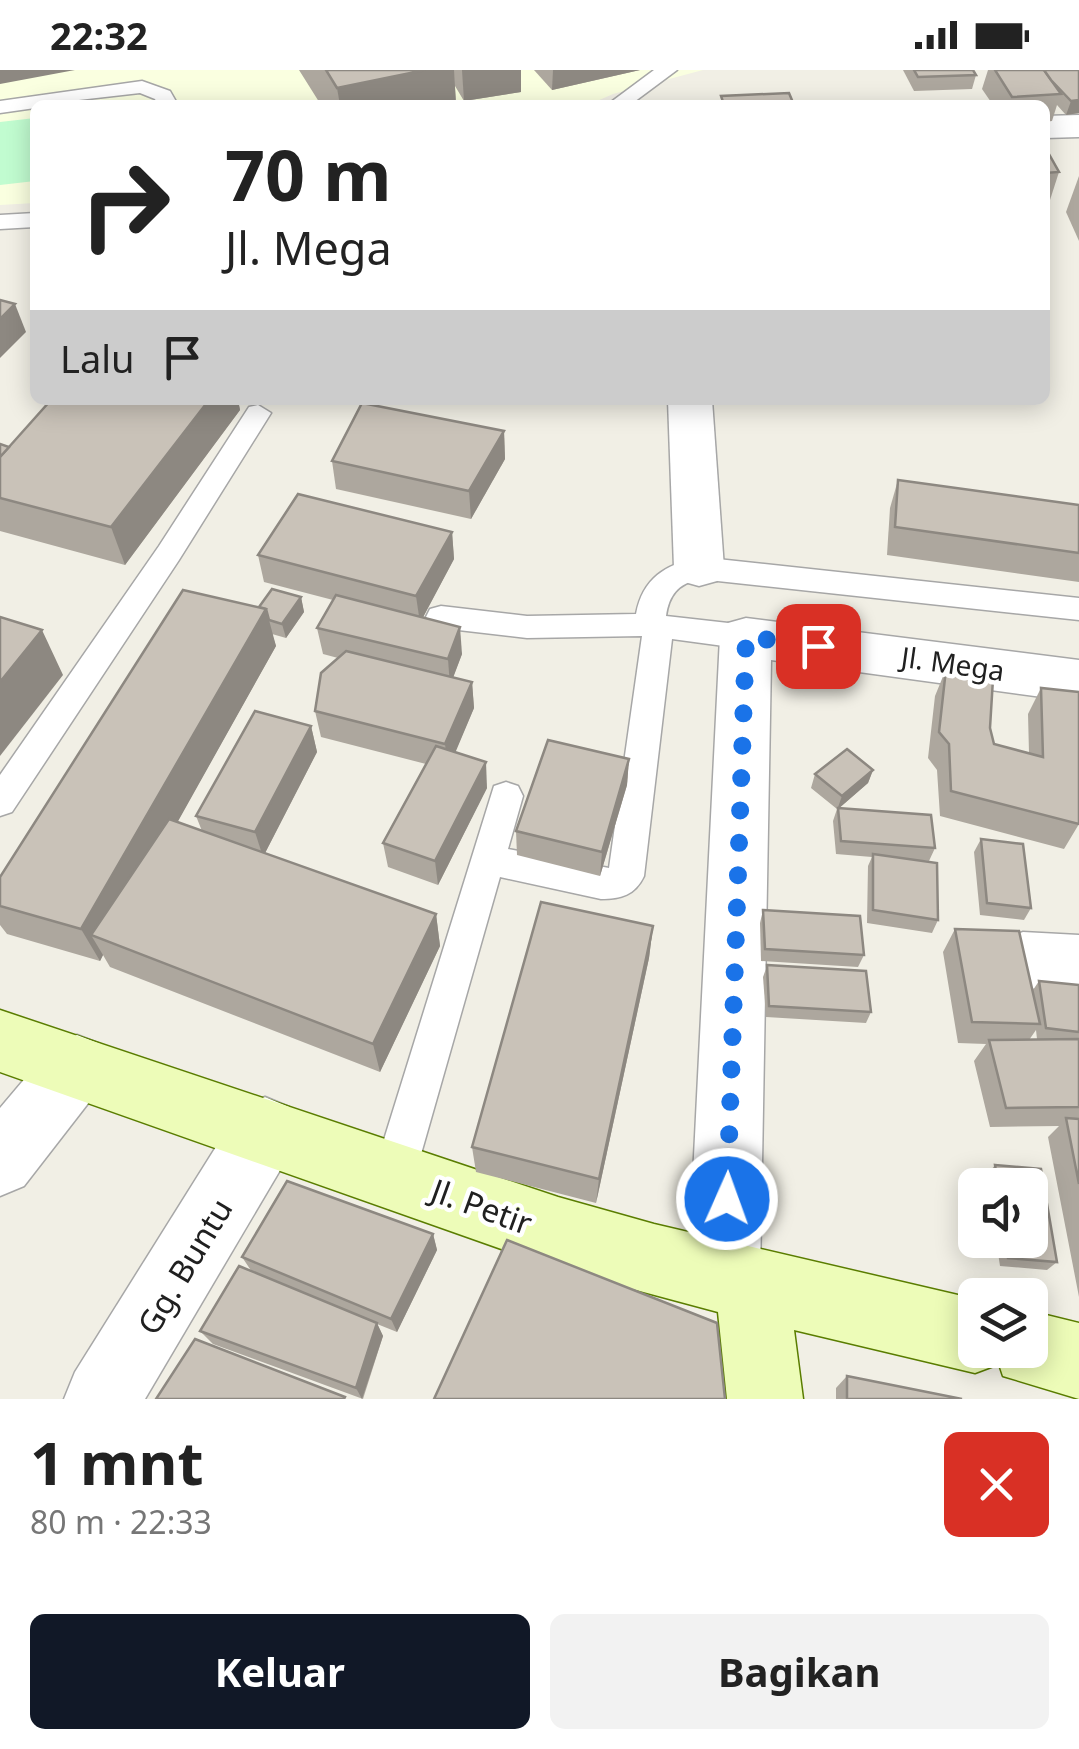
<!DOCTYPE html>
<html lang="id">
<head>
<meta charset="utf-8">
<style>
  :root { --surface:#fff; --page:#f2f2f2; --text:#222; --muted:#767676; --accent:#111827 }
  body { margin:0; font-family:"Noto Sans",sans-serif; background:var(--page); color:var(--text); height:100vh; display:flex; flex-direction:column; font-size:38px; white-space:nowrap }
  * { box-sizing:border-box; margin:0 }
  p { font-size:32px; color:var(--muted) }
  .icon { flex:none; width:55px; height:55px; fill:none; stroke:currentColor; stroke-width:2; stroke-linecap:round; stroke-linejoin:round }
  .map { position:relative; height:1329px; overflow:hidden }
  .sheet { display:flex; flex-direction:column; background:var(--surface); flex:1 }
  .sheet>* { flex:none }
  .top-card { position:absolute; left:30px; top:30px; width:1020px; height:305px; border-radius:15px; box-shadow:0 5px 25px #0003; background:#fff; color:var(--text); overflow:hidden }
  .buttons { position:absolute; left:958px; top:1098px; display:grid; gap:20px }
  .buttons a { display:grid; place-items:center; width:90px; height:90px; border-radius:15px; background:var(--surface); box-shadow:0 5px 25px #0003; font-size:50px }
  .pin { position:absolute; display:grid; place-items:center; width:85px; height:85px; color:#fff; margin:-42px; border-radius:20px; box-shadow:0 5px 15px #0006 }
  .me { position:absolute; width:110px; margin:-55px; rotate:2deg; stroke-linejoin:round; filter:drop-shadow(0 0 8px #0008) }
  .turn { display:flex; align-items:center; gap:35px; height:210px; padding:0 30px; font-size:45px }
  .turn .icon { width:130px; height:130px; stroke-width:2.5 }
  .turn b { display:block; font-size:70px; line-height:85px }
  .then { display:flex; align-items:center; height:95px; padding:0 30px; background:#0003; gap:20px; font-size:38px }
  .round { display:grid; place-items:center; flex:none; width:105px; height:105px; border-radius:15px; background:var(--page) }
  .headline { display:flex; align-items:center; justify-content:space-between; height:170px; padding:0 30px }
  h1 { font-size:60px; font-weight:700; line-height:75px }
  .cta { display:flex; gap:20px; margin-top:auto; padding:20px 30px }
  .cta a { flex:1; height:115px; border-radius:15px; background:var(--accent); color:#fff; font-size:40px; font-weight:700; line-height:115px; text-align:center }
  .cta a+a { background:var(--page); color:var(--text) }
  .status { display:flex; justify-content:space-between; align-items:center; height:70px; padding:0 50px; background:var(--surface); direction:ltr }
  .status svg { height:28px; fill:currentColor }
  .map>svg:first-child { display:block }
  .education { fill:#faffe0 }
  .park { fill:#c1fcd0 }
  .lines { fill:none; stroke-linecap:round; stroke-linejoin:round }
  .lane-casing { stroke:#a7a7a7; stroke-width:3 }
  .street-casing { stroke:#a7a7a7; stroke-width:3 }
  .secondary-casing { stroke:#5a7d00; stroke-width:3 }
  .lane { fill:#fff; fill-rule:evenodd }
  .street { fill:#fff; fill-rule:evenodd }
  .secondary { fill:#edfcb8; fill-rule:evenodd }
  .wall { fill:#ada79e; fill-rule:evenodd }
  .shaded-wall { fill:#8d8881 }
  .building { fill:#c9c2b8; stroke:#8d8881; stroke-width:2.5 }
  .route { stroke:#1a73e8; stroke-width:18; stroke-dasharray:0 32.4 }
  .labels { text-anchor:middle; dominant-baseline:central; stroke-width:9; stroke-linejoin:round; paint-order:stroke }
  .street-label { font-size:28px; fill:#202020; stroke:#fff }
  .near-street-label { font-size:32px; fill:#202020; stroke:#fff }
</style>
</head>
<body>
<div class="status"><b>22:32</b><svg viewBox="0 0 49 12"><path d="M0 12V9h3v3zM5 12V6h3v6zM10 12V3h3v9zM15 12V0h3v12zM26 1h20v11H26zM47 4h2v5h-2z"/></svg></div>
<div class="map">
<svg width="1079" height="1329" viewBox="0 0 1079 1329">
  <rect width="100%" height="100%" fill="#f1efe5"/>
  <polygon class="education" points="0,0 703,0 613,24 588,35 35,35 35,133 0,135"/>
  <polygon class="park" points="35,48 35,111 0,115 0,52"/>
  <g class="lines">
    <g class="lane-casing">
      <g id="lane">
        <polygon points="654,0 677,0 630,35 607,35"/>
        <polygon points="142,11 170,21 178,35 158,35 155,29 140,23 35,35 35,38 0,43 0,31"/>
        <polygon points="35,143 35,157 0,159 0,145"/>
        <polygon points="258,335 271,343 179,490 12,742 0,746 0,705 159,476 249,337"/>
        <path d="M699,487L1079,528V550L699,509C678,514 669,525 666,546L746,555L757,559L761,567L757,575L746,579L672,569L644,806C635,825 621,829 601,829L500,807L415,1105L408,1119L394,1126L380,1119L373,1105L494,716L506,712L518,716L523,726L508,779L609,798L642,566L527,568L441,558L430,555L426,547L430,539L441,536L527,546L636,544C643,508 665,495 699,487Z"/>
      </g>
    </g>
    <g class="street-casing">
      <g id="street">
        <polygon points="1079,45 1079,67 1045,68 1045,46"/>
        <polygon points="668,330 712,330 724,498 717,511 699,516 681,511 674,498"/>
        <polygon points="746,548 1079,590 1079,632 771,590 760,1206 750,1232 724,1242 698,1232 688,1206 720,567 728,553"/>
        <polygon points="1023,862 1079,865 1079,921 1023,918 1001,910 992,890 1001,870"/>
        <polygon points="77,965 100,974 110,996 100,1018 24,1116 0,1126 0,1038 54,974"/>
        <polygon points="265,1027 289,1037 299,1061 289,1085 145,1329 64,1329 75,1302 241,1037"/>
      </g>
    </g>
    <g class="secondary-casing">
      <polygon id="secondary" points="0,940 558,1127 654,1154 975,1229 975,1280 1030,1280 1030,1241 1079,1253 1079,1329 1003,1306 999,1294 975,1303 794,1260 803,1329 727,1329 718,1242 558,1199 0,1002"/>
    </g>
    <use href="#lane" class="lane"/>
    <use href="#street" class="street"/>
    <use href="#secondary" class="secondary"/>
  </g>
  <g class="wall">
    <polygon points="299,0 521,0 521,22 464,31 455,16 456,35 321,35"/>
    <polygon points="534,0 640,0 552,20"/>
    <polygon points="903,0 973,0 976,5 972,19 914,21"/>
    <polygon points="988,0 1079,0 1079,43 1066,45 1057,35 1052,51 1045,52 1045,35 993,35 982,19"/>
    <polygon points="1045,77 1059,102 1050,130 1045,130"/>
    <polygon points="1079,106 1079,171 1066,142"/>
    <polygon points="51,330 241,330 238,330 240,340 125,495 0,461 0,374 9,377"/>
    <polygon points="504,361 505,389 471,449 336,419 332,391"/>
    <polygon points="898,410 1079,435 1079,512 887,485 890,438"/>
    <polygon points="452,462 454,489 423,547 462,584 453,607 472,612 474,638 455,682 487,718 438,815 388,797 383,773 426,694 321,667 315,641 338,588 323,584 317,558 333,530 264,512 258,485"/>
    <polygon points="301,527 304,542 286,568 272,564 276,576 177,752 202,761 196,746 311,656 317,682 265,783 436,844 440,876 380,1002 110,897 103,885 100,891 7,864 0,855 0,807 259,537"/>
    <polygon points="946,599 990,658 994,674 1029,683 1028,644 1041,618 1079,754 1064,779 940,746 937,700 928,688 935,626"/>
    <polygon points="629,689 627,715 600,806 517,785 516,761"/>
    <polygon points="873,700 868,713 839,738 935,778 929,791 916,790 938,850 932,863 867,853 868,796 872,787 836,784 833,751 837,739 811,718 815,704"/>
    <polygon points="981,769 1031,838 1024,850 980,845 974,782"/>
    <polygon points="763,840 864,885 858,897 761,891 760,853"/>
    <polygon points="653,856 649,888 596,1133 476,1102 472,1077"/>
    <path d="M955,859L1033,920L1039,911L1079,915V1227L1048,1067L1059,1056L990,1057L974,991L986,974L958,973L943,882ZM1036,960L1037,969L1029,970Z"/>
    <polygon points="767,896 871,942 866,953 766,947 763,907"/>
    <polygon points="995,1095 1041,1099 1057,1192 1047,1200 1000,1196 996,1170 1030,1170 1030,1115 989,1115 987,1105"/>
    <polygon points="433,1164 437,1180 397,1262 377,1254 383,1266 363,1329 213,1274 200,1261 252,1202 242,1187"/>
    <polygon points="847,1306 962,1329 836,1329 836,1318"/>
  </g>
  <g class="shaded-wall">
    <polygon points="0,0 75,0 0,14"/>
    <polygon points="425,0 454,0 456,35 340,35 337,18"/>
    <polygon points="462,0 521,0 521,22 464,31"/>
    <polygon points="553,0 640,0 552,20"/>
    <polygon points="1079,30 1079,43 1066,45 1071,31"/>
    <polygon points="15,234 26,262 0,288 0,249"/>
    <polygon points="209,330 238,330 240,340 125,495 111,457"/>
    <polygon points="504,361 505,389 471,449 469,421"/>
    <polygon points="452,462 454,489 420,553 416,526"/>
    <polygon points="301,527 304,542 286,568 282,554"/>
    <polygon points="266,539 276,576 110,873 91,865 103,885 100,891 81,859"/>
    <polygon points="460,557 462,584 450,616 448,589"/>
    <polygon points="42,560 63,605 0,686 0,612"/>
    <polygon points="472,612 474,638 448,700 445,674"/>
    <polygon points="311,656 317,682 263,787 255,762"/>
    <polygon points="629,689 627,715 600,806 602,782"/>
    <polygon points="486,692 487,718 438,815 435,791"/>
    <polygon points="873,700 868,713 837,740 842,726"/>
    <polygon points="436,844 440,876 380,1002 373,974"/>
    <polygon points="653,856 649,888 596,1133 599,1109"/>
    <polygon points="433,1164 437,1180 397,1262 391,1249"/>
    <polygon points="377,1253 383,1266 362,1329 356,1318"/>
  </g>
  <g class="building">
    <polygon points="326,0 425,0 337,18"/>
    <polygon points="914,0 973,0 976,5 918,7"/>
    <polygon points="995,0 1044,0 1061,24 1012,27"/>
    <polygon points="1044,0 1079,0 1079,30 1071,31 1051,10"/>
    <polygon points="789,23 794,35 724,35 721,26"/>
    <polygon points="1045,77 1059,102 1045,103"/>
    <polygon points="0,230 15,234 0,249"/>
    <polygon points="51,330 209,330 111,457 0,428 0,387"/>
    <polygon points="362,333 504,361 469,421 332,391"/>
    <polygon points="0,374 9,377 0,387"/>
    <polygon points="898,410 1079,435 1079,483 895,457"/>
    <polygon points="298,424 452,462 416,526 258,485"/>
    <polygon points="272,519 301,527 282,554 269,550 266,539 259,537"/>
    <polygon points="183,520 266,539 81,859 0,836 0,807"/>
    <polygon points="336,525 460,557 448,589 317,558"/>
    <polygon points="0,547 42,560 0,612"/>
    <polygon points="346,581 472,612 445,674 315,641 321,603"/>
    <polygon points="946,599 993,609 990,658 994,674 1043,687 1041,618 1079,622 1079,754 951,721 949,674 939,662"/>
    <polygon points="255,641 311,656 255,762 196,746"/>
    <polygon points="548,670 629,689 602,782 516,761"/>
    <polygon points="436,676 486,692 435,791 383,773"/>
    <polygon points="847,679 873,700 842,726 815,704"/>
    <polygon points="838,738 931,745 935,778 841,771"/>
    <polygon points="169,749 436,844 373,974 91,865"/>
    <polygon points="981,769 1023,774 1031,838 987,833"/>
    <polygon points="873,784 937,793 938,850 873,840"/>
    <polygon points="541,832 653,856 599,1109 472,1077"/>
    <polygon points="763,840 860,846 864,885 765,879"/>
    <polygon points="955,859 1019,861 1040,954 972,952"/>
    <polygon points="767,895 866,901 871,942 769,936"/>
    <polygon points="1039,911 1079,915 1079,962 1046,958"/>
    <polygon points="1079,969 1079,1037 1006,1038 989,970"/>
    <polygon points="1066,1048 1079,1049 1079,1114"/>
    <polygon points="995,1095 1041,1099 1057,1192 1008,1188 1006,1170 1030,1170 1030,1115 998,1115"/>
    <polygon points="287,1111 433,1164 391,1249 242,1187"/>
    <polygon points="507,1170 717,1253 725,1329 434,1329"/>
    <polygon points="239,1196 377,1253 356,1318 200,1261"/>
    <polygon points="195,1269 345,1327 344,1329 156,1329"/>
    <polygon points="847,1306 962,1329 847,1329"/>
  </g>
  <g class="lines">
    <polyline class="route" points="727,1129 746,567 818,576"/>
  </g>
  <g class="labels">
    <g class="street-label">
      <text transform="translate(953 593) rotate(8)">Jl. Mega</text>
    </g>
    <g class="near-street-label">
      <text transform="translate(482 1136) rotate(20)">Jl. Petir</text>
      <text transform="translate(184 1196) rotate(-59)">Gg. Buntu</text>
    </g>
  </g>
</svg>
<div class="buttons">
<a><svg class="icon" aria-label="sound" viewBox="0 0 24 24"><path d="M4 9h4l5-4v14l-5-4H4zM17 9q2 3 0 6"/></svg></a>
<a><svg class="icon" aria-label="layers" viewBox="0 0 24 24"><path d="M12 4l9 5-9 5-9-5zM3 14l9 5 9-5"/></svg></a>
</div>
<div class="pin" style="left:818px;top:576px;background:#d93025"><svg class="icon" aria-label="arrive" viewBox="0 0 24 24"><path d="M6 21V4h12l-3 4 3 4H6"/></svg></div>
<svg class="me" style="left:727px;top:1129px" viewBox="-20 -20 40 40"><circle r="17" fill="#1a73e8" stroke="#fff" stroke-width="3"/><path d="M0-11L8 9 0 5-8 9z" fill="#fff"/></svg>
<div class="top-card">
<div class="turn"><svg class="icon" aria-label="right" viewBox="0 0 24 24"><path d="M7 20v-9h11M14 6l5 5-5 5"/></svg><div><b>70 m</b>Jl. Mega</div></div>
<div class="then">Lalu<svg class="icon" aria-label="arrive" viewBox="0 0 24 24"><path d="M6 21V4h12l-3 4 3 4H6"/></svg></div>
</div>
</div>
<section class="sheet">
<div class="headline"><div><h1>1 mnt</h1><p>80 m · 22:33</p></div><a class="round" style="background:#d93025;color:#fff"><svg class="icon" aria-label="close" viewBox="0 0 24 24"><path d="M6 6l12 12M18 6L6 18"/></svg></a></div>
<div class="cta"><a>Keluar</a><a>Bagikan</a></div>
</section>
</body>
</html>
